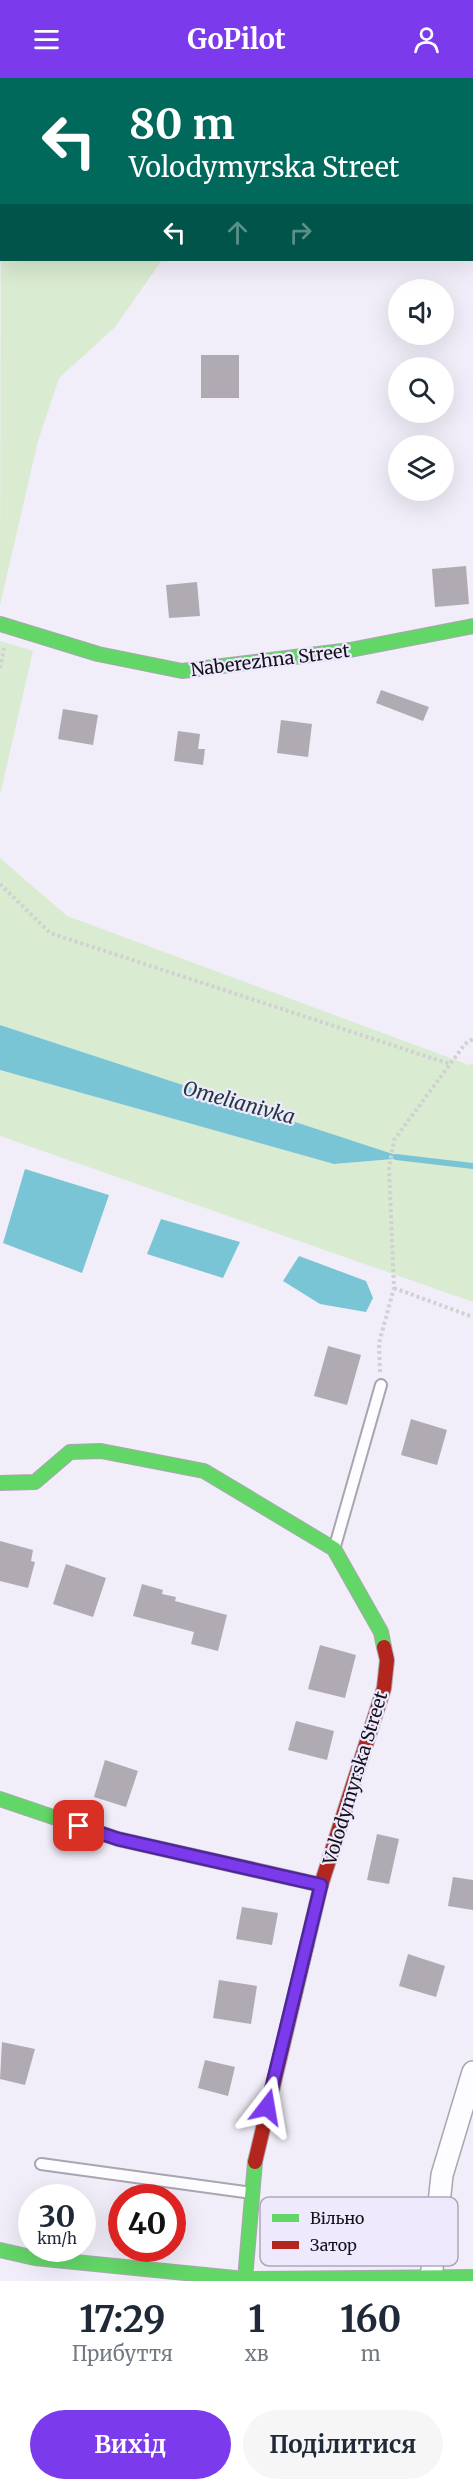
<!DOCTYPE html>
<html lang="uk">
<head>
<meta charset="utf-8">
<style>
  :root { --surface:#fff; --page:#f6f6f7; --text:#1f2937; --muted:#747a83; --accent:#7c3aed }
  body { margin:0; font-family:Merriweather,serif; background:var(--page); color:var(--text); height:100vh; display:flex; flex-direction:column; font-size:22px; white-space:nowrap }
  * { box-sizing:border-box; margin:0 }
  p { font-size:20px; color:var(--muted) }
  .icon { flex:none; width:33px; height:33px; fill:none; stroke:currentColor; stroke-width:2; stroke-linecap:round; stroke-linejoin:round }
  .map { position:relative; height:2203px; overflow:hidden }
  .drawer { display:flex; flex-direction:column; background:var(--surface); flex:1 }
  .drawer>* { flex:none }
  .hud { position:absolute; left:0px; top:0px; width:474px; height:183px; box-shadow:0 6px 24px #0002; background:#00695c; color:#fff; overflow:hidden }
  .controls { position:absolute; left:388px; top:201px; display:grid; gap:12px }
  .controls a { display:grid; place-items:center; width:66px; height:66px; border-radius:50%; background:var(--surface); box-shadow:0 6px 24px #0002; font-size:30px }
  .speed { position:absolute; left:18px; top:2106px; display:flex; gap:12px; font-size:30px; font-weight:700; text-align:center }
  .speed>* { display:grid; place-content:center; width:78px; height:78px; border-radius:50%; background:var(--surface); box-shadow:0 6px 24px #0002; line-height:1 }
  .speed small { font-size:15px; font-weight:400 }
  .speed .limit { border:9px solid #d22; background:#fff; color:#111 }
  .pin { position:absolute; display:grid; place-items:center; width:51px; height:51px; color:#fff; margin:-26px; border-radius:12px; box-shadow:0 3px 9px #0006 }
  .me { position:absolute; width:66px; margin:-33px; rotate:14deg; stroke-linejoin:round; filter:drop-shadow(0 0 4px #0008) }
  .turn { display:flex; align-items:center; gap:21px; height:126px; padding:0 30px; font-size:27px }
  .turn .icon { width:78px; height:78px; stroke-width:2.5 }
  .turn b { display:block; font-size:42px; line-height:51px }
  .lanes { display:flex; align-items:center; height:57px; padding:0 30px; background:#0003; justify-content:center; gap:30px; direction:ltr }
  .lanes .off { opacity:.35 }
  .eta { display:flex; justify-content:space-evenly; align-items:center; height:102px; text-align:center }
  .eta b { font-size:36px; font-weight:700; line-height:42px }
  .button { display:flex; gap:12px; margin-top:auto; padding:12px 30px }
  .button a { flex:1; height:69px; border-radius:36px; background:var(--accent); color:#fff; font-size:24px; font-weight:700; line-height:69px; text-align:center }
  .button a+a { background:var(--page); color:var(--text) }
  header { display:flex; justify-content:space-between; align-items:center; height:78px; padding:0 30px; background:var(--accent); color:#fff; font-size:27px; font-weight:700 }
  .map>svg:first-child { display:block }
  .green { fill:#d9ebd1 }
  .water { fill:#7ac5d5 }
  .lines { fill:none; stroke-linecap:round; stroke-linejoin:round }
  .stream { stroke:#7ac5d5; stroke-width:6 }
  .building { fill:#b0abb3 }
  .lane-casing { stroke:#a9a6af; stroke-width:14 }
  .street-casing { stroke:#a9a6af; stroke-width:24 }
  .fast-casing { stroke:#a9a6af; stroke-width:16 }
  .jam-casing { stroke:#a9a6af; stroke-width:16 }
  .path { stroke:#d1d0d3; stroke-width:4; stroke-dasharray:3 3; stroke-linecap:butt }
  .lane { stroke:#fdfcfe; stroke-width:10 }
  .street { stroke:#fdfcfe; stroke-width:21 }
  .fast { stroke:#63d668; stroke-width:14 }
  .jam { stroke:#b3261e; stroke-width:14 }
  .route-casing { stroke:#51269a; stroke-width:15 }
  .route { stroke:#7c3aed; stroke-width:10 }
  .labels { text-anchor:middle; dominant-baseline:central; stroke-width:4.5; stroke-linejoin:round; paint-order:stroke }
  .street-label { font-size:18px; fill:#141219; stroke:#efe9fe }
  .water-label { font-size:20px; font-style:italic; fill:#21393e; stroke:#efe9fe }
  .key { fill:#efe9fe; stroke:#ada8b9; stroke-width:1.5 }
  .key-label { font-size:16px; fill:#141219 }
</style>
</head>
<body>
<header><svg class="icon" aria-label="menu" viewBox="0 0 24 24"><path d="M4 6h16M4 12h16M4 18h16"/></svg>GoPilot<svg class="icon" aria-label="person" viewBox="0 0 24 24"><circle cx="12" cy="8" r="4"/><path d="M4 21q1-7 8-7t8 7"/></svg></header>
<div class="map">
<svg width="473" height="2203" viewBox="0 0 473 2203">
  <rect width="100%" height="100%" fill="#f1eef9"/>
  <g class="green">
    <polygon points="1,67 2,182 162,182 115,249 59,300 38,363 0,527"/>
    <polygon points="0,563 33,573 0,717"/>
    <polygon points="0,780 67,838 469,987 473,985 473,1224 0,1058 0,992 334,1086 403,1080 0,947"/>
  </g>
  <g class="water">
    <polygon points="0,947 405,1080 334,1086 0,992"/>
    <polygon points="25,1091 109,1117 82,1195 3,1165"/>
    <polygon points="161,1141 240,1164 223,1200 147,1176"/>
    <polygon points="299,1178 366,1203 373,1220 366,1234 320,1226 283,1203"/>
  </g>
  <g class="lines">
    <polyline class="stream" points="396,1079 473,1088"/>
  </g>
  <g class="building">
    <rect x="201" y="277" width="38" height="43"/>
    <polygon points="466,488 469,526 435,529 432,491"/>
    <polygon points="197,504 200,538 169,540 166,507"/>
    <polygon points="381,612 429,629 423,643 376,625"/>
    <polygon points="63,631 98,637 93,667 58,661"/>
    <polygon points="281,642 312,646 308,679 277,675"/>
    <polygon points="178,653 200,656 198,671 205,671 203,687 174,683"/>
    <polygon points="328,1268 361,1277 347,1327 314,1318"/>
    <polygon points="411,1341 447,1352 437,1387 401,1377"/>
    <polygon points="0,1463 33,1472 31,1483 35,1484 28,1510 0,1503"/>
    <polygon points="66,1486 106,1500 93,1539 53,1526"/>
    <polygon points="142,1506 163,1512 162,1516 176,1519 175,1523 227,1537 218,1573 191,1566 194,1554 133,1538"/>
    <polygon points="320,1567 356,1577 345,1620 308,1611"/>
    <polygon points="296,1643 334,1653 327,1682 288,1672"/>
    <polygon points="105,1682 138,1693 126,1729 94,1719"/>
    <polygon points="377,1756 399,1761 389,1806 367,1802"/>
    <polygon points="453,1799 473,1802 473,1832 448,1828"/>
    <polygon points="242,1829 278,1835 272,1867 236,1861"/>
    <polygon points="408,1876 445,1888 436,1919 399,1908"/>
    <polygon points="219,1902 257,1908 251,1946 213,1940"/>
    <polygon points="2,1964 35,1971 25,2007 0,2001"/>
    <polygon points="205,1982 235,1989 228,2018 198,2010"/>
  </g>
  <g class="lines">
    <g class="lane-casing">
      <g id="lane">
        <polyline points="335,1468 381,1307"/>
        <polyline points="41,2086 252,2115"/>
      </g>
    </g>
    <g class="street-casing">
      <polyline id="street" points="431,2201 442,2097 473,1994"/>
    </g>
    <g class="fast-casing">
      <g id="fast">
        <polyline points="0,546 98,576 182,593 350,572 473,548"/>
        <polyline points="0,1405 35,1404 70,1374 101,1373 204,1393 334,1471 381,1554 384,1569"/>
        <polyline points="0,1721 118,1761 321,1807 307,1866"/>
        <polyline points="0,2172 35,2180 245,2201 473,2199"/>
        <polyline points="245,2201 255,2084"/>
      </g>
    </g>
    <g class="jam-casing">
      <g id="jam">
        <polyline points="321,1807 384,1610 387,1582 384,1569"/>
        <polyline points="255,2084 307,1866"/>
      </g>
    </g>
    <g class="path">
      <polyline points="0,590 4,570"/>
      <polyline points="0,806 50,855 450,986"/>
      <polyline points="394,1210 473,1239"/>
      <polyline points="380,1294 379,1265 394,1210 389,1090 394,1062 465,966 473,961"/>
    </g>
    <use href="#lane" class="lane"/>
    <use href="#street" class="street"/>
    <use href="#fast" class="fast"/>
    <use href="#jam" class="jam"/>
  </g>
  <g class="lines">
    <g class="route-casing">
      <polyline id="route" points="79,1748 118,1761 321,1807 267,2029"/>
    </g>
    <use href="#route" class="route"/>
  </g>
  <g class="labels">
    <g class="street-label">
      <text transform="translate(270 582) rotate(-7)">Naberezhna Street</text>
      <text transform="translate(355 1700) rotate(-73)">Volodymyrska Street</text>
    </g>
    <g class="water-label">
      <text transform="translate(239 1024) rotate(15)">Omelianivka</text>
    </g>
  </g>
  <rect x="260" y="2119" width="198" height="69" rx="9" class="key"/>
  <rect x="272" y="2136" width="27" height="8" fill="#63d668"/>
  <rect x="272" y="2163" width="27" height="8" fill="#b3261e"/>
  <g class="key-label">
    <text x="310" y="2146">Вільно</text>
    <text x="310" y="2173">Затор</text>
  </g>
</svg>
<div class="controls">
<a><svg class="icon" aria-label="sound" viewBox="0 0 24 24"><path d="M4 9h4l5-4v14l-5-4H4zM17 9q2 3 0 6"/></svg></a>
<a><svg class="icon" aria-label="search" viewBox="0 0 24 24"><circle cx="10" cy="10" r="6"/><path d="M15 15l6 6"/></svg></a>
<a><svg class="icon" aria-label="layers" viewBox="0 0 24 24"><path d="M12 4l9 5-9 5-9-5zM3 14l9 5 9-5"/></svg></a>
</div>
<div class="speed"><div>30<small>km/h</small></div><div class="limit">40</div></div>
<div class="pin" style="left:79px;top:1748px;background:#d93025"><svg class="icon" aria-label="arrive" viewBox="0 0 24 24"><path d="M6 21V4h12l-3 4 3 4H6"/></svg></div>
<svg class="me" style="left:267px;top:2029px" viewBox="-20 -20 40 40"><path d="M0-17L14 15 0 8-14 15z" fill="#7c3aed" stroke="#fff" stroke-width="4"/></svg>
<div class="hud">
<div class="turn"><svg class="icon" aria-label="left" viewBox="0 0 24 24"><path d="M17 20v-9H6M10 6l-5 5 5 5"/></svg><div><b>80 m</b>Volodymyrska Street</div></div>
<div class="lanes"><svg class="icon" aria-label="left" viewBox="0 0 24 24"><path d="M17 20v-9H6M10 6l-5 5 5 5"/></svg><svg class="icon off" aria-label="ahead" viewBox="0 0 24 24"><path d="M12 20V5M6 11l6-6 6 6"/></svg><svg class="icon off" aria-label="right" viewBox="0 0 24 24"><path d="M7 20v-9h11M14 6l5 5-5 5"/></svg></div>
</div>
</div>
<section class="drawer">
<div class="eta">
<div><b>17:29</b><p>Прибуття</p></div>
<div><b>1</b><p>хв</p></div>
<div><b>160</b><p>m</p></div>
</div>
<div class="button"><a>Вихід</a><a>Поділитися</a></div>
</section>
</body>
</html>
